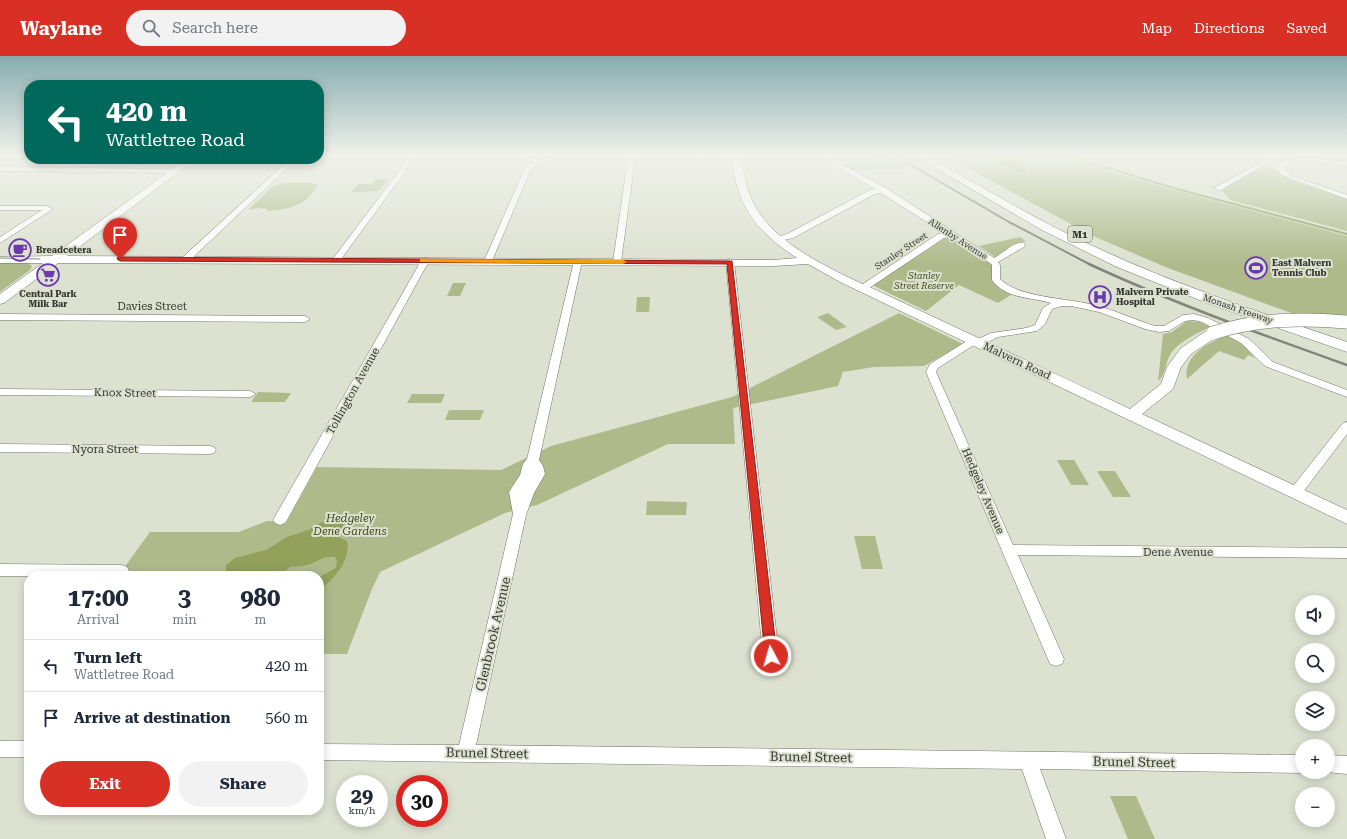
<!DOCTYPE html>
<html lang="en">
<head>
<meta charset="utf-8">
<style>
  :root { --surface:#fff; --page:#f2f2f3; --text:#1f2937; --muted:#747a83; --line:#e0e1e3; --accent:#d93025 }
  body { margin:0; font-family:"Roboto Serif",serif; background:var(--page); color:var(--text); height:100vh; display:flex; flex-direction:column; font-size:15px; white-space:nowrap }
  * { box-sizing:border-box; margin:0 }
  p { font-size:13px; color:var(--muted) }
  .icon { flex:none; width:22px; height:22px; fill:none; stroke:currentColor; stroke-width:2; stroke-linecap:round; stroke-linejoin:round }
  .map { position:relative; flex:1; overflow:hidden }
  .sheet { position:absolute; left:24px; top:515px; width:300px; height:244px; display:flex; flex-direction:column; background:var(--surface); border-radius:16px; box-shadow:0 2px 10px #0003 }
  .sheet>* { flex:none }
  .banner { position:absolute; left:24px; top:24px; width:300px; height:84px; border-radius:16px; box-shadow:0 2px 10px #0003; background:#00695c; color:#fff; overflow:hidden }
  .tools { position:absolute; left:1295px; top:539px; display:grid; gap:8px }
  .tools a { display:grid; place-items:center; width:40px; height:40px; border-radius:50%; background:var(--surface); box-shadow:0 2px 10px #0003; font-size:20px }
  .speed { position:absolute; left:336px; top:719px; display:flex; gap:8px; font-size:20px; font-weight:700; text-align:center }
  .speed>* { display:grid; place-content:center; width:52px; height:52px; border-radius:50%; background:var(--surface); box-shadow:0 2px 10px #0003; line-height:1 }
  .speed small { font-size:10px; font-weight:400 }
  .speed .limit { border:6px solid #d22; background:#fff; color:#111 }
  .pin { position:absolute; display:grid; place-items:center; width:34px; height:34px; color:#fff; margin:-41px -17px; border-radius:50% 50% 50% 0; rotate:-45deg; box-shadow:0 0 4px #0007 }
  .pin .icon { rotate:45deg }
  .me { position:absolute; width:44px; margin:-22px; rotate:354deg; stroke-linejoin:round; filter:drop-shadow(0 0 3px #0008) }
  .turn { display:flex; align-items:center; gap:14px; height:84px; padding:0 16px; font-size:18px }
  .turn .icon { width:52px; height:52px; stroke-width:2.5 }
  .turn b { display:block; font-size:28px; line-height:34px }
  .eta { display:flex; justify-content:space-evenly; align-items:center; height:68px; text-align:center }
  .eta b { font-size:24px; font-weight:700; line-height:28px }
  .primary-button { display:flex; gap:8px; margin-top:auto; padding:8px 16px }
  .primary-button a { flex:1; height:46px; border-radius:24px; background:var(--accent); color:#fff; font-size:16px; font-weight:700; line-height:46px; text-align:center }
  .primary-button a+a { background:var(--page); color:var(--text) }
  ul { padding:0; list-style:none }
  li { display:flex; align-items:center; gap:12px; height:52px; padding:0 16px; border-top:1px solid var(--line) }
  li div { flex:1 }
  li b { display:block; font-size:15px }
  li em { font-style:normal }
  header { display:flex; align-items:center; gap:24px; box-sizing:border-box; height:56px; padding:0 20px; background:var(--accent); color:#fff }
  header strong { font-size:19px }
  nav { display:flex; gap:22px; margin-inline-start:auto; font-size:14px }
  .search { width:280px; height:36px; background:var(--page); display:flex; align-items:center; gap:10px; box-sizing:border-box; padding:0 14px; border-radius:22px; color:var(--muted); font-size:15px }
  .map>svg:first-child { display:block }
  .green { fill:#afba8b }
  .water { fill:#93a15b }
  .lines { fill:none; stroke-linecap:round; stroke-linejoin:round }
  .stream { stroke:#93a15b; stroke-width:2 }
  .minor-casing { stroke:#707465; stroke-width:1 }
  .major-casing { stroke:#707465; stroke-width:1 }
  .highway-casing { stroke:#707465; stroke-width:1 }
  .minor { fill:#fff; fill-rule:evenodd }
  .major { fill:#fff; fill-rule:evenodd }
  .highway { fill:#fff; fill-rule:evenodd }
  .tram { stroke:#83867a; stroke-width:1 }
  .rail-far1 { stroke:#83867a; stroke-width:2 }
  .rail { stroke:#83867a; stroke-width:2.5 }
  .major-bridge-casing { stroke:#707465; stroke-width:14; stroke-linecap:butt }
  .major-bridge { stroke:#fff; stroke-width:13 }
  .route { fill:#d93025; stroke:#8d1f18 }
  .slow { fill:#f59e0b }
  .labels { text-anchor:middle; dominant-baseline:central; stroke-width:4; stroke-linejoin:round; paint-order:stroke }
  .far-street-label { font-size:9px; fill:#353730; stroke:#dde1d0 }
  .far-poi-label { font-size:9px; font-weight:bold; fill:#353730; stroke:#dde1d0; text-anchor:start }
  .far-park-label { font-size:9px; font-style:italic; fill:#3f4712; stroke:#dde1d0 }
  .shield { fill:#dde1d0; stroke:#676a60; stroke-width:1 }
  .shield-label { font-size:10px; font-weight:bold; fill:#353730 }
  .street-label { font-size:11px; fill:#353730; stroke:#dde1d0 }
  .park-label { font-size:11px; font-style:italic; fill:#3f4712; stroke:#dde1d0 }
  .near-street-label { font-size:13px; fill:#353730; stroke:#dde1d0 }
</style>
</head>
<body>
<header>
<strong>Waylane</strong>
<div class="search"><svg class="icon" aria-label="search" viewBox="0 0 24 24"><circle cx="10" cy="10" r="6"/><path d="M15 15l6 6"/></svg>Search here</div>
<nav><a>Map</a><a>Directions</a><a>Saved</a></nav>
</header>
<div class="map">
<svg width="1347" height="783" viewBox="0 0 1347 783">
  <rect width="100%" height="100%" fill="#dde1d0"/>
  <g class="green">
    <polygon points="944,99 1056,99 1170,133 1347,180 1347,262 1297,259 1168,212 1093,180"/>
    <polygon points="883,101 906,113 854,114 844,108"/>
    <path d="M1262,110L1276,113C1284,125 1331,137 1347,142V175L1230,144L1221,133Z"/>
    <polygon points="376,123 388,123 379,135 351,136 358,128 372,128"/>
    <path d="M285,127H312L318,129C314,134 312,137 309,141C298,152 281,154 267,155V153L258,152L248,154L272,131L276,129Z"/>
    <polygon points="948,181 953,182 990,207 992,209 993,225 998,230 1014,237 998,247 959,229 926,255 872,229 943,182"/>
    <polygon points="1020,181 1026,185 1011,189 1011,191 998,201 995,201 979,190"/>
    <polygon points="0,207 28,207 32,210 30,214 0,236"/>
    <polygon points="453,227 466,227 460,240 447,240"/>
    <polygon points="637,241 650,241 649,256 636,256"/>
    <polygon points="828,257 847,271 836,274 817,261"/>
    <polygon points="899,257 963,288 924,310 874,311 843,316 838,330 733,352 735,388 668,388 537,449 505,457 380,516 372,533 347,598 319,598 319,520 118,520 150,476 239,476 267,465 287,465 317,411 501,414 551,390 732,341"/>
    <path d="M1187,265L1200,266L1212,271C1200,275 1176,287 1170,299C1165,307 1166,319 1158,325L1163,278L1172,276Z"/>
    <path d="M1227,279L1243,289L1255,302L1248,299L1244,304L1219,295L1187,323C1183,299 1208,287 1227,279Z"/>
    <polygon points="258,336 291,337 285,346 251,346"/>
    <polygon points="412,338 445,338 441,347 407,347"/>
    <polygon points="449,354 484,354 480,364 445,364"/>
    <polygon points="1057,404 1074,404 1089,429 1071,429"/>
    <polygon points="1097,415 1115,415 1131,441 1113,441"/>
    <polygon points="647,445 687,446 686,459 646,459"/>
    <polygon points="854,480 875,480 883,513 862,513"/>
    <polygon points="1110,740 1136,740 1155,783 1128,783"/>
  </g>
  <g class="water">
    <path d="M990,99H1017C1022,103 1022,112 1027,118C1025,118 1006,110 1003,109C998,106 995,101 990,99Z"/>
    <path d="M333,464H338L344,468L339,480L340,482L347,485C351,503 336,520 325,530H319V521L336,512L337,504L335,501H326L308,509L290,511L283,517L285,520H218L226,515V509L235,502L266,494L287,481L308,474L322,466Z"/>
  </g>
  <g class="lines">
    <polyline class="stream" points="1065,99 1177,133 1347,178"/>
    <g class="minor-casing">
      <g id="minor">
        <path d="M319,99H527L539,104L566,99H736L739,101L736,103L635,102L621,206L617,209L613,206L628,102C602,102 552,96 531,113L492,205L488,208L484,205L525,112L533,106L526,103L415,102L339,206L336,207L332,204L409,102H319Z"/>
        <path d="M817,99H824L886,132L994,202C1003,198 1013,185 1024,187L1025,189L1024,191L998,206L1000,209V223C1019,242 1068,242 1094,249C1115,254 1135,264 1155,270H1164L1183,259L1194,258L1208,262L1249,283L1273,306L1347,334V341L1265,310L1241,287L1202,266L1194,264L1185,265L1169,275L1159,276L1145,273L1099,256L1071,250H1062L1052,253L1045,268L1037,275L998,281L982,289H974L938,312L936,316L1013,489L1347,492V502L1018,499L1064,603L1062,608L1056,610L1050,608L926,316L930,308L970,283H978L991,277L1026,272L1035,269L1043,252L1051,247C1030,241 1006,243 992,224V209L990,207L950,181L944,182L866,234H860L858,232L860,230L938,178L944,177L881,137L875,138L793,182L779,185H776V181L787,178L870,134L875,133Z"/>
        <polygon points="1091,99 1099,99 1095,101 1091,101"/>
        <polygon points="1274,99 1281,99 1221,134 1218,134 1214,132"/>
        <path d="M1301,101L1347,106V110C1330,107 1296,99 1284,112L1291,120L1347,139V143L1282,119L1277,112L1282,106Z"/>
        <polygon points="290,103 297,103 189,205 183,205 182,203 183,201"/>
        <polygon points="0,111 176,113 179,115 176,117 0,115"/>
        <polygon points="0,150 47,150 53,153 0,187 0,181 42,154 0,154"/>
        <polygon points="425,202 429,205 287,464 285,467 280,469 275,467 273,464 421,205"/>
        <polygon points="578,202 582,205 539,404 543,410 545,418 534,437 526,459 476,689 1302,699 1302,716 1304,716 1302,717 1040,713 1066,783 1046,783 1022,713 319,704 319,688 459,689 513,458 509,436 520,419 523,408 527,403 574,205"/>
        <polygon points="730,203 734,206 779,600 777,605 771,607 765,605 763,600 726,206"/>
        <polygon points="0,258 305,260 310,263 305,266 0,264"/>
        <polygon points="0,333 250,335 256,338 250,341 0,339"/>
        <polygon points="1347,366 1347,378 1300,440 1295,442 1290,440 1289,437 1290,434 1343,367"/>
        <polygon points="0,388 210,390 214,391 216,394 214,397 210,398 0,396"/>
        <polygon points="0,508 122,509 127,511 129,515 127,519 124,520 0,520"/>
        <rect x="0" y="685" width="29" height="16"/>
        <polygon points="1328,699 1347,700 1347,718 1326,716 1328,716"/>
      </g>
    </g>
    <g class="major-casing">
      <path id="major" d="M732,99H740C746,126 748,146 768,168C800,204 865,228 908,249C982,284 1056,318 1130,353L1161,328L1167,311L1181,292L1208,274H1218L1220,277L1218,280L1191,298L1181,311L1173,333L1142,358L1347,454V468L842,227L808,208L773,210L58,207L4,247L0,248V238L43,207H0V201L52,200L186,103H196L67,200L773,204L797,202C756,176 735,148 732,99Z"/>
    </g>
    <g class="highway-casing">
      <path id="highway" d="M913,99H925C981,130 1036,164 1095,191C1176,229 1262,257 1347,286V296L1212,249L1117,211L1042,174Z"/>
    </g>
    <use href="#minor" class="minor"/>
    <use href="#major" class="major"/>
    <use href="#highway" class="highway"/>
    <polyline class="tram" points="0,202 40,203"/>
    <polyline class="rail-far1" points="894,99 1009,166 1091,209"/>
    <path class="rail" d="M1089,208C1173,247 1260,278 1347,309"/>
    <g class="major-bridge-casing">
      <path id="major-bridge" d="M1213,277C1257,263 1301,262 1347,266"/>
    </g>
    <use href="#major-bridge" class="major-bridge"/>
  </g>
  <linearGradient id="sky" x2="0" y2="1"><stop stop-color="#86acb0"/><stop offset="0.48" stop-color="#f0f2ea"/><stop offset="1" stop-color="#f0f2ea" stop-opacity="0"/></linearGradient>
  <rect width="1347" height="208" fill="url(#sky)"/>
  <polygon class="route" points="118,201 732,205 777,600 776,604 771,606 767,604 765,600 727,208 120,205 117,203"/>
  <polygon class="slow" points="420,203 623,204 627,206 623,208 422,206 420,206"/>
  <defs>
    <g id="cafe-ring" transform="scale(1.15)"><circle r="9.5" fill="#dde1d0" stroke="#6a38af" stroke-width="1.5"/><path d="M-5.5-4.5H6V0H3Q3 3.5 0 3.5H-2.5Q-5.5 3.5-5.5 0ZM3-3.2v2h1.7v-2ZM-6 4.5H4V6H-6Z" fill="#6a38af"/></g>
    <g id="stadium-ring" transform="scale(1.15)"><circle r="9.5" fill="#dde1d0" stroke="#6a38af" stroke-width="1.5"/><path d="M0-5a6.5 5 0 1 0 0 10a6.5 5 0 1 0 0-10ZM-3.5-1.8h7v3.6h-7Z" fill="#6a38af"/></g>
    <g id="supermarket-ring" transform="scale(1.15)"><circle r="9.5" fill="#dde1d0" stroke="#6a38af" stroke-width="1.5"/><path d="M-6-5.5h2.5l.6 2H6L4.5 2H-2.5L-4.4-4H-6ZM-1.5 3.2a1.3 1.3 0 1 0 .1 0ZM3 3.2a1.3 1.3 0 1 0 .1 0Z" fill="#6a38af"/></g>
    <g id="hospital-ring" transform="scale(1.15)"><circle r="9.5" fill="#dde1d0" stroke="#6a38af" stroke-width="1.5"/><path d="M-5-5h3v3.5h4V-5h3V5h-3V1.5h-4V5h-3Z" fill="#6a38af"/></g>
  </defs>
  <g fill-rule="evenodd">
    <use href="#cafe-ring" x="20" y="194"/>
    <use href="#stadium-ring" x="1256" y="212"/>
    <use href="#supermarket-ring" x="48" y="219"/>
    <use href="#hospital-ring" x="1100" y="241"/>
  </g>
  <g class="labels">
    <g class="far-street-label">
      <text transform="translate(958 183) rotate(33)">Allenby Avenue</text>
      <text transform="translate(901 195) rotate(-33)">Stanley Street</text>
      <text transform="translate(1238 253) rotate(19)">Monash Freeway</text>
    </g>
    <g class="far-poi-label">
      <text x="36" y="194">Breadcetera</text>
      <text x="1272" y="207">East Malvern<tspan x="1272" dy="10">Tennis Club</tspan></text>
      <text x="1116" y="236">Malvern Private<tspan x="1116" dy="10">Hospital</tspan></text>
      <text x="48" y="238" text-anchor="middle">Central Park<tspan x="48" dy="10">Milk Bar</tspan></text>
    </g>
    <g class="far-park-label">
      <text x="924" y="220">Stanley<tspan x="924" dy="10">Street Reserve</tspan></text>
    </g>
    <rect class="shield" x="1068" y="170" width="24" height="16" rx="3"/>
    <g class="shield-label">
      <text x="1080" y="178">M1</text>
    </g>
    <g class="street-label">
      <text x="152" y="250">Davies Street</text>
      <text transform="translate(1017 305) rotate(25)">Malvern Road</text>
      <text transform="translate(353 335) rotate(-61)">Tollington Avenue</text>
      <text transform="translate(125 337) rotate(1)">Knox Street</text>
      <text x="105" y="393">Nyora Street</text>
      <text transform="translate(983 435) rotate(67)">Hedgeley Avenue</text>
      <text x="1178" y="496">Dene Avenue</text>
    </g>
    <g class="park-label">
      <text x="350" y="462">Hedgeley<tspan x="350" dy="13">Dene Gardens</tspan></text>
    </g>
    <g class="near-street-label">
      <text transform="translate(493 578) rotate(-77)">Glenbrook Avenue</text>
      <text transform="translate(487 697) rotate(1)">Brunel Street</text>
      <text transform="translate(811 701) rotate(1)">Brunel Street</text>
      <text transform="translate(1134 706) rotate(1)">Brunel Street</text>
    </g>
  </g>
</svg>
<div class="tools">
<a><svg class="icon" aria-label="sound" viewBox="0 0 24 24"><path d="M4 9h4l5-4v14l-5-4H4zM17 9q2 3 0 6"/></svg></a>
<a><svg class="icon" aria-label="search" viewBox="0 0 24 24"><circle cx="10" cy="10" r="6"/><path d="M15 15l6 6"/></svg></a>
<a><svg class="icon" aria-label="layers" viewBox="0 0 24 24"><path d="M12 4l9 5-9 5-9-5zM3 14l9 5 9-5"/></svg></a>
<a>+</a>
<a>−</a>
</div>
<div class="speed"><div>29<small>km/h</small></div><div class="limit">30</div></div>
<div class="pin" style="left:120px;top:203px;background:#d93025"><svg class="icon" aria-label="arrive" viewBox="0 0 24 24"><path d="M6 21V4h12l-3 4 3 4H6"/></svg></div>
<svg class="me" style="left:771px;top:600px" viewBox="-20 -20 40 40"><circle r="17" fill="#d93025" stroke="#fff" stroke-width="3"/><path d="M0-11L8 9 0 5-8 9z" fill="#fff"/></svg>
<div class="banner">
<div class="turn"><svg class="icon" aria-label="left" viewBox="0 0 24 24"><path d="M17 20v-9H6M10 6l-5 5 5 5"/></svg><div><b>420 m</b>Wattletree Road</div></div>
</div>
<section class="sheet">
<div class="eta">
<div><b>17:00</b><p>Arrival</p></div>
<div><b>3</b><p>min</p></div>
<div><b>980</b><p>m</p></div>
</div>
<ul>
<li><svg class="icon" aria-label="left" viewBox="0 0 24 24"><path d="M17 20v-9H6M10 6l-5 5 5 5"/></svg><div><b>Turn left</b><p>Wattletree Road</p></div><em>420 m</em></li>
<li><svg class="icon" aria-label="arrive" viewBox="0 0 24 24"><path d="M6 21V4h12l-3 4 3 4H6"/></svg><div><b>Arrive at destination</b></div><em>560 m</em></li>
</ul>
<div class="primary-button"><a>Exit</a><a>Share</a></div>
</section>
</div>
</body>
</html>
